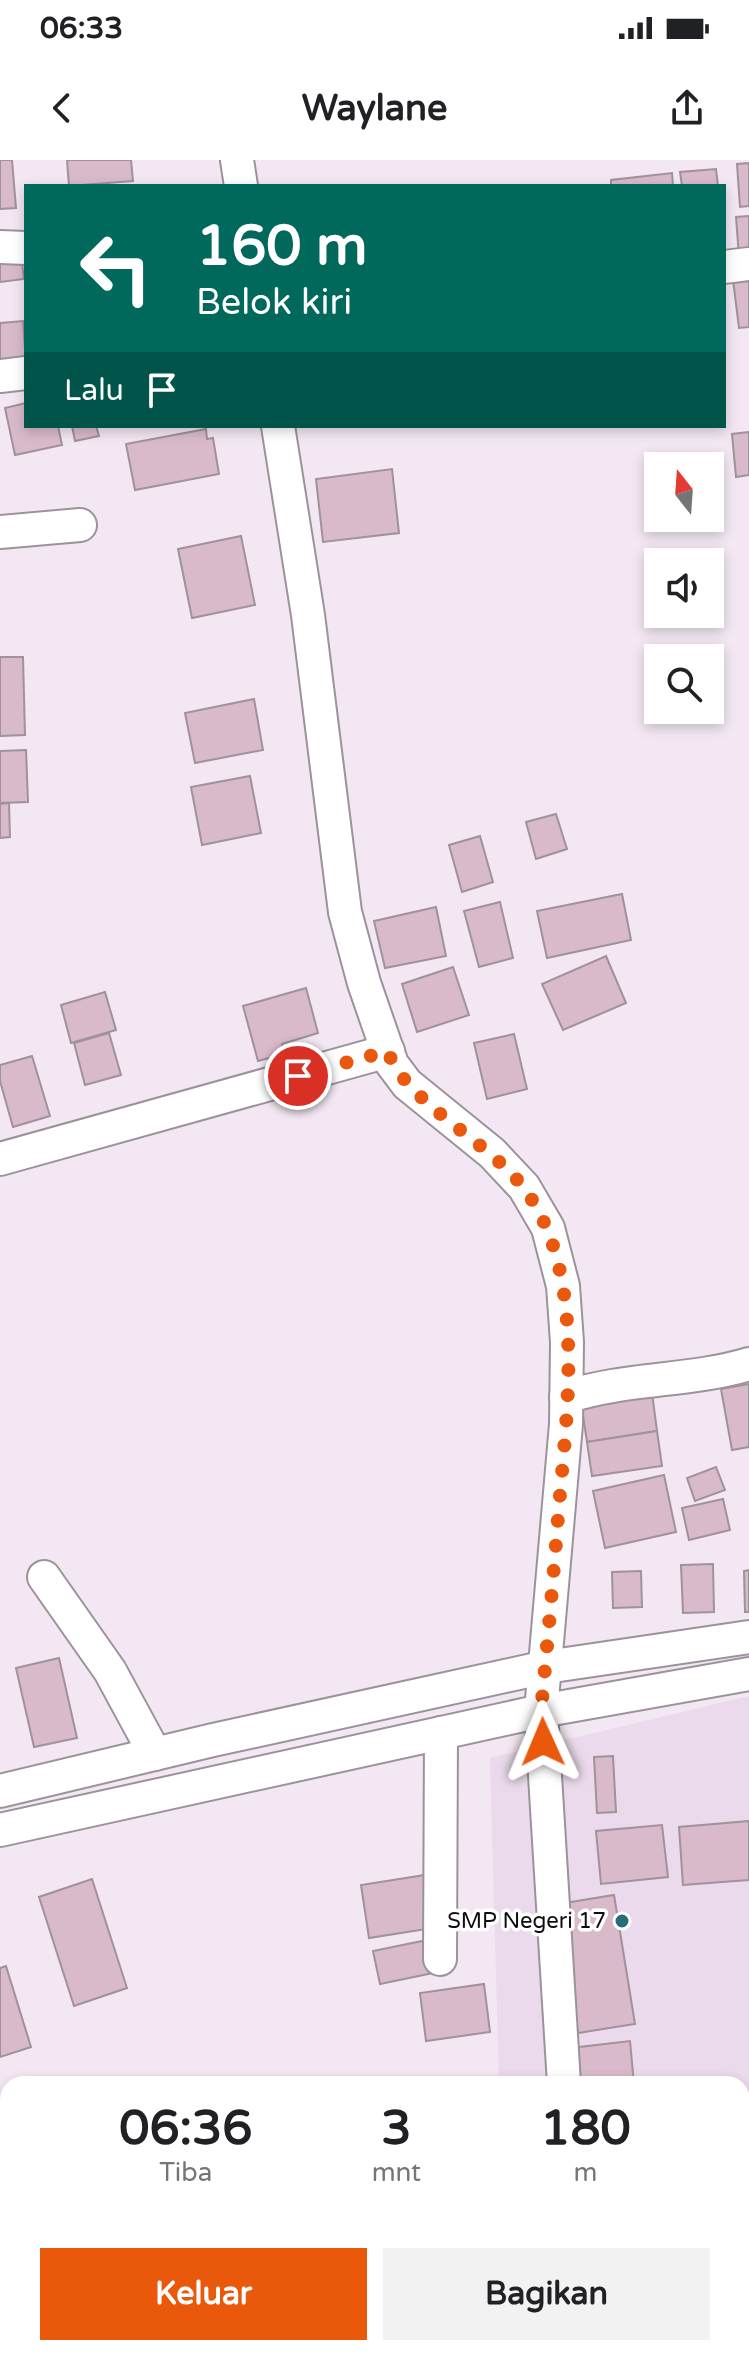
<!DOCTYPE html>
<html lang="id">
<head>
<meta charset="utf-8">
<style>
  :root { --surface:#fff; --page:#f2f2f2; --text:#202124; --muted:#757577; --accent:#ea580c }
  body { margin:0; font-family:"Varela Round",sans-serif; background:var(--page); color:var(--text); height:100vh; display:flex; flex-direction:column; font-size:30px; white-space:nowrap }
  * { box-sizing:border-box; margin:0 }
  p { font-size:26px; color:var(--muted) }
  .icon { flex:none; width:44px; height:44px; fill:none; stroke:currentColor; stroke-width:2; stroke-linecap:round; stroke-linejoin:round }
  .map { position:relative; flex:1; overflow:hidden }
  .panel { position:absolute; left:0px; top:1916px; width:750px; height:280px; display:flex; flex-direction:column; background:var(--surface); border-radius:24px 24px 0 0; box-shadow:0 4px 12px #0003 }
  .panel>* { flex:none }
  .top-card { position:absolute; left:24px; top:24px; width:702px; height:244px; border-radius:0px; box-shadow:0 4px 12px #0003; background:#00695c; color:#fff; overflow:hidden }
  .needle { width:52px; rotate:343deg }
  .buttons { position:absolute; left:644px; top:292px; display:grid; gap:16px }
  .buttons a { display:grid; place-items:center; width:80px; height:80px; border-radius:0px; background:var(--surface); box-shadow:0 4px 12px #0003; font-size:40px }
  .pin { position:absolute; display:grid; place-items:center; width:68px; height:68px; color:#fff; margin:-34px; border:4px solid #fff; border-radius:50%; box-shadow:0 2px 8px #0007 }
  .me { position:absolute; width:88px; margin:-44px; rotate:359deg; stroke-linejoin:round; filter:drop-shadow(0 0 6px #0008) }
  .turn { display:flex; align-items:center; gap:28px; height:168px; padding:0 40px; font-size:36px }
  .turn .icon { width:104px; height:104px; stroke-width:2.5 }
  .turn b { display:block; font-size:56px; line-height:68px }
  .then { display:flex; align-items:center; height:76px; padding:0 40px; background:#0003; gap:16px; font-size:30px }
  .eta { display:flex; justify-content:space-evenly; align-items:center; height:136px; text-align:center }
  .eta b { font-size:48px; font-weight:700; line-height:56px }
  .action { display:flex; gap:16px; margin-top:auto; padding:16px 40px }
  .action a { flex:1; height:92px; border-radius:0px; background:var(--accent); color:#fff; font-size:32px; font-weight:700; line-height:92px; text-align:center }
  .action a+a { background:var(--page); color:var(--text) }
  .status { display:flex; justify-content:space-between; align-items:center; height:56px; padding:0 40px; background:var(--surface); direction:ltr }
  .status svg { height:22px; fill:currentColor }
  header { display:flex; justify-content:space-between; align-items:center; height:104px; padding:0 40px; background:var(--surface); font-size:36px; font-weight:700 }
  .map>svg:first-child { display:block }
  .built { fill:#ebdaeb }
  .building { fill:#d9bacb; stroke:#9f9299; stroke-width:2 }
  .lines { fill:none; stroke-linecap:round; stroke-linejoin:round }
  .minor-casing { stroke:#9c929c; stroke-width:36 }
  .minor { stroke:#fff; stroke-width:32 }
  .route { stroke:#ea580c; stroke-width:14; stroke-dasharray:0 25.2 }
  .poi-dot { fill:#266f79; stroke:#fff; stroke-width:3 }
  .labels { text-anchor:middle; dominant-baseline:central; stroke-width:7; stroke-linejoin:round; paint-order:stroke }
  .poi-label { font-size:22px; fill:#100d10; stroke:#fff; text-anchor:end }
</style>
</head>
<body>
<div class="status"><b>06:33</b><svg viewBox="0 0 49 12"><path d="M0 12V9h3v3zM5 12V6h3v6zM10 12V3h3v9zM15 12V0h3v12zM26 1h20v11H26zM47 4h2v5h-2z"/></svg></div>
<header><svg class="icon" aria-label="back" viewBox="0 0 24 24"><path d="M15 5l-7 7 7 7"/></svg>Waylane<svg class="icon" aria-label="share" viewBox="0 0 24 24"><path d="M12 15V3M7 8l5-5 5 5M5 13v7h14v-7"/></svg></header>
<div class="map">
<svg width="749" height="2196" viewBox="0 0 749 2196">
  <rect width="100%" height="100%" fill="#f2e7f2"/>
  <polygon class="built" points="749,1536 749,2196 507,2196 507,2188 742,2188 742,1924 499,1924 490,1598"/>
  <g class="building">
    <polygon points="0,0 12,0 16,48 0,49"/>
    <polygon points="67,0 131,0 133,21 69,26"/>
    <polygon points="749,3 749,46 740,47 737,4"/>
    <polygon points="716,9 718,26 682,26 680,12"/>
    <polygon points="672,13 673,26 611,26 611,20"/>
    <polygon points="749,56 749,96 739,97 736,57"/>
    <polygon points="21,93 24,119 0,122 0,96"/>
    <polygon points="749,118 749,167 739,168 733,120"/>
    <polygon points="23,161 26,202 0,204 0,163"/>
    <polygon points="26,243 26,266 58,266 62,285 15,295 5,248"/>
    <polygon points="72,266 96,266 99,276 75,281"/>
    <polygon points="206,269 207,279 213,278 219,314 135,330 126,284"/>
    <polygon points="749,272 749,315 736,317 732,274"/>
    <polygon points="392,309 399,373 323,382 316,319"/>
    <polygon points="241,376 255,445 192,458 178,389"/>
    <polygon points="0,497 23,497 25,575 0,576"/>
    <polygon points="254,539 263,590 195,603 185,553"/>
    <polygon points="26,590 28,642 0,643 0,591"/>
    <polygon points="250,616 261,673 202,685 191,627"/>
    <polygon points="9,643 10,677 0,678 0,644"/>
    <polygon points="556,654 567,689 536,699 526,662"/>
    <polygon points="480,676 493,722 462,732 449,685"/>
    <polygon points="622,734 631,780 547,798 537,751"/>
    <polygon points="500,742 513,798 479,807 464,751"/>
    <polygon points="436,747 446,796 385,808 374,761"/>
    <polygon points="606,796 626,843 563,870 542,824"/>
    <polygon points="453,807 469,855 417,872 402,824"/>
    <polygon points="306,828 318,873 282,884 284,894 258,901 243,846"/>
    <polygon points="105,832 116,870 71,883 61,845"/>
    <polygon points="109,873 121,915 85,925 74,883"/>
    <polygon points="514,874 527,929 487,939 474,883"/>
    <polygon points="32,896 50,956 13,967 0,921 0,905"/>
    <polygon points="749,1224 749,1287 732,1290 721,1229"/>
    <polygon points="651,1225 657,1271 587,1282 580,1236"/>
    <polygon points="657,1271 662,1306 592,1316 587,1282"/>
    <polygon points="716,1307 725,1330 695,1341 687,1318"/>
    <polygon points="664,1315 676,1372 605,1388 593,1331"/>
    <polygon points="723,1339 730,1370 689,1380 682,1348"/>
    <polygon points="713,1404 714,1452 683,1453 681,1405"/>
    <polygon points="749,1410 749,1452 745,1452 744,1411"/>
    <polygon points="641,1411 642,1447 613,1448 612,1412"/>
    <polygon points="59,1498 77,1578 34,1587 16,1508"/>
    <polygon points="613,1596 616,1652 597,1653 594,1597"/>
    <polygon points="749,1661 749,1720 683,1725 679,1667"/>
    <polygon points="662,1665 668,1717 601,1724 596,1671"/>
    <polygon points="425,1715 433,1768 369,1778 361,1725"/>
    <polygon points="92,1719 127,1828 74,1846 39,1737"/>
    <polygon points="614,1735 635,1864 578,1873 558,1744"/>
    <polygon points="432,1779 438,1812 380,1824 373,1791"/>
    <polygon points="6,1806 31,1887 0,1897 0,1808"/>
    <polygon points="484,1824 490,1872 426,1881 420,1833"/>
    <polygon points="630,1881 634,1924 575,1924 571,1888"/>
    <rect x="742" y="1990" width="7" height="42"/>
    <rect x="597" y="2188" width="55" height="8"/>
    <rect x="662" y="2188" width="53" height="8"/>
  </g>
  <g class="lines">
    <g class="minor-casing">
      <g id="minor">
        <polyline points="237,0 241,26"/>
        <polyline points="0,87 26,88"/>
        <polyline points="724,107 749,104"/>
        <polyline points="0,216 26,213"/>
        <polyline points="278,266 308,455 345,752 364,823 392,904 407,924 492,993 524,1027 548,1068 563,1126 567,1182 566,1264 541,1551 564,1924"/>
        <polyline points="0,372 80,365"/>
        <polyline points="0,999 388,891"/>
        <path d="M566,1237C628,1217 689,1222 749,1204"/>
        <polyline points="44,1417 110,1511 155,1594"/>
        <polyline points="0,1631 213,1580 546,1507 749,1477"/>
        <polyline points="0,1670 541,1551 749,1514"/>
        <polyline points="440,1799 441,1573"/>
        <polyline points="582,2188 582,2196"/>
      </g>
    </g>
    <use href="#minor" class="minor"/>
  </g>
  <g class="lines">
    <path class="route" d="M298,916L388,891C403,940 489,982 523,1027C589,1113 566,1257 558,1358C553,1422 547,1487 541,1551L543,1582"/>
  </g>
  <circle class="poi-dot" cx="622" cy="1761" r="8"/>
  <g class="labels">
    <g class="poi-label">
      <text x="606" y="1761">SMP Negeri 17</text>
    </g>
  </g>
</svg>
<div class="buttons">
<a><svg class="needle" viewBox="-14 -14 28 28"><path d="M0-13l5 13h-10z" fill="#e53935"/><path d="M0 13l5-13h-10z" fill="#757577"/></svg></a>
<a><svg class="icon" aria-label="sound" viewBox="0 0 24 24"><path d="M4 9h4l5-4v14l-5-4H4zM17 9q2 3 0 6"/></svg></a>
<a><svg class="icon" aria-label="search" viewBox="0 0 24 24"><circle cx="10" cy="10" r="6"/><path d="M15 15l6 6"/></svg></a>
</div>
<div class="pin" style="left:298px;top:916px;background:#d93025"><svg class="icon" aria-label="arrive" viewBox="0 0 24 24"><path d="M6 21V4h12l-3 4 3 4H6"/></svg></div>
<svg class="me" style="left:543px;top:1582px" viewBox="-20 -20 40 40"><path d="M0-17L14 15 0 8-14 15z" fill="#ea580c" stroke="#fff" stroke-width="4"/></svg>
<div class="top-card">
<div class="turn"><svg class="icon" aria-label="left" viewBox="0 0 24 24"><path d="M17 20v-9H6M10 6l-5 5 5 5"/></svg><div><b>160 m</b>Belok kiri</div></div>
<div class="then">Lalu<svg class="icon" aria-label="arrive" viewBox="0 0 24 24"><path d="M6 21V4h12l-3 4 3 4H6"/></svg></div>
</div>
<section class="panel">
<div class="eta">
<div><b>06:36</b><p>Tiba</p></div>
<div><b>3</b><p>mnt</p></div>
<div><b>180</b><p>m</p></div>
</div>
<div class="action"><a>Keluar</a><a>Bagikan</a></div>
</section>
</div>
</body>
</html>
